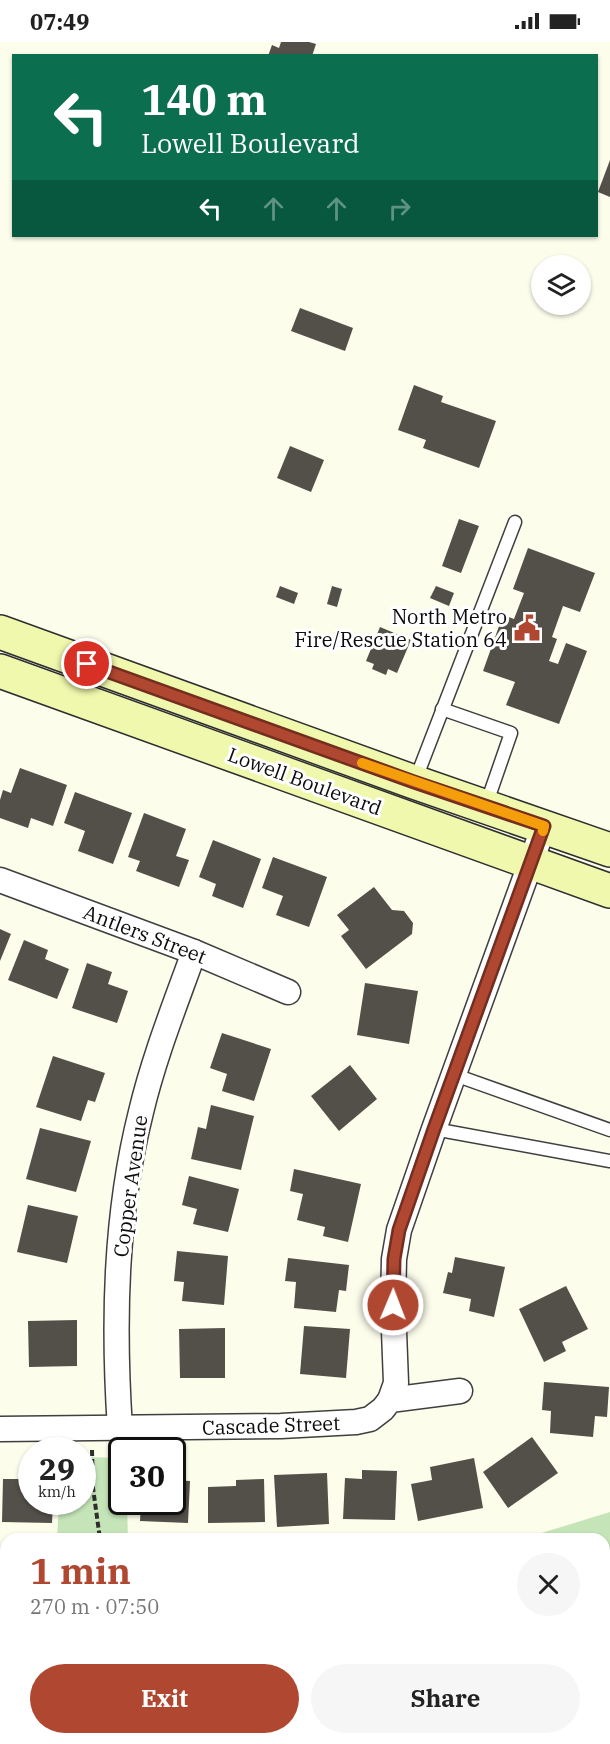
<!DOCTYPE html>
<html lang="en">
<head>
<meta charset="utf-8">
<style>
  :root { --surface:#fff; --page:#f6f6f6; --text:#222; --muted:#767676; --accent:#b04730 }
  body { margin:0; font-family:"IBM Plex Serif",serif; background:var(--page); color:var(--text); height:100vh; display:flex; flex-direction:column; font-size:22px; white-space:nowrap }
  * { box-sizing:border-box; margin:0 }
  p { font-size:20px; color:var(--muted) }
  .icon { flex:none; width:33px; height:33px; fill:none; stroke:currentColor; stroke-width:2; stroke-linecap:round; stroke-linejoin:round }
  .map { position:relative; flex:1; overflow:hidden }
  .drawer { position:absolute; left:0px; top:1491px; width:610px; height:212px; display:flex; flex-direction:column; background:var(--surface); border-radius:18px 18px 0 0; box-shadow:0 2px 4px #0004 }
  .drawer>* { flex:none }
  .top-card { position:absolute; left:12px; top:12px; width:586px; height:183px; border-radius:0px; box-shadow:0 2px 4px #0004; background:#0b6e4f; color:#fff; overflow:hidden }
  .controls { position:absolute; left:531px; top:213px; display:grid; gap:12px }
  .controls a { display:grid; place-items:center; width:60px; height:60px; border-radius:50%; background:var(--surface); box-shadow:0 2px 4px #0004; font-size:30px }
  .speed { position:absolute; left:18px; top:1395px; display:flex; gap:12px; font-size:30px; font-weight:700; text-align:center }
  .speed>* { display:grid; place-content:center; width:78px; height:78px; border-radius:50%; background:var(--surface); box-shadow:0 2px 4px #0004; line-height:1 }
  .speed small { font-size:15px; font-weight:400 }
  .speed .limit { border:3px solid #111; border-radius:9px; background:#fff; color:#111 }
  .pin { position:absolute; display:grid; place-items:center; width:51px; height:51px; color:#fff; margin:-26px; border:3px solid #fff; border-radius:50%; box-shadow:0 2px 6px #0007 }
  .me { position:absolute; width:66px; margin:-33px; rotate:1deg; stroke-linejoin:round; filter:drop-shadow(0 0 4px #0008) }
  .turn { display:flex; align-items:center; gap:21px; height:126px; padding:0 30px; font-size:27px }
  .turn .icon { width:78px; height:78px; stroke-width:2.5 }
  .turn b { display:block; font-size:42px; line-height:51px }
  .lanes { display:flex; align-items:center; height:57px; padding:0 30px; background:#0003; justify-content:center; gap:30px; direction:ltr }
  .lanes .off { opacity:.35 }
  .round { display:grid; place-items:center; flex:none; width:63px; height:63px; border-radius:32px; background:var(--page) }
  .summary { display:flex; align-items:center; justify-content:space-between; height:102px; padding:0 30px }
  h1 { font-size:36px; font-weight:700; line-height:45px; color:var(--accent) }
  .button { display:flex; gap:12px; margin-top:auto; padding:12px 30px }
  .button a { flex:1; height:69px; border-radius:36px; background:var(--accent); color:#fff; font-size:24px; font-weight:700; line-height:69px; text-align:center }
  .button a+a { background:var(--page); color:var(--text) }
  .status { display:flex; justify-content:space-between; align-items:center; height:42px; padding:0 30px; background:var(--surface); direction:ltr }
  .status svg { height:16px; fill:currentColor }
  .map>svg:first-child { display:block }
  .green { fill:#c5e5b9 }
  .building { fill:#534f49 }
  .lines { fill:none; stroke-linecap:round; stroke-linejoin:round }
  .service-casing { stroke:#3f3f3f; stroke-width:15 }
  .minor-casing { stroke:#3f3f3f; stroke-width:27 }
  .secondary-casing { stroke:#2e2e2e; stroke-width:36 }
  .path { stroke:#2e2e2e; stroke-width:4; stroke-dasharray:6 3; stroke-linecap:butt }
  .service { stroke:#fff; stroke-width:12 }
  .minor { stroke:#fff; stroke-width:24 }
  .secondary { stroke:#eff8ac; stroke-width:33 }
  .route-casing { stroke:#722e1f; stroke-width:15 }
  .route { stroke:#b04730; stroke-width:10 }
  .slow { stroke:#f59e0b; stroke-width:10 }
  .labels { text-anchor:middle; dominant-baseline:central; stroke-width:6; stroke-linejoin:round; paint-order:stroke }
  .poi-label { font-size:20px; fill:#0c0c0c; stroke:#fff; text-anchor:end }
  .street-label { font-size:20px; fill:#0c0c0c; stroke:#fff }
</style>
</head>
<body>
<div class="status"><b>07:49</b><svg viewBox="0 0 49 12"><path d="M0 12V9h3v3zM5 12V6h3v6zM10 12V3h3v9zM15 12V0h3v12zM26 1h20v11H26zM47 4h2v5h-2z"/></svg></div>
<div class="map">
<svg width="610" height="1702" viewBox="0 0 610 1702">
  <rect width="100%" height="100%" fill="#fdfdec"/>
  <g class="green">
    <polygon points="83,1415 121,1416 122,1460 127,1460 128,1497 57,1497 59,1460 82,1460"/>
    <polygon points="610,1470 610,1560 605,1563 604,1497 522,1497"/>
    <polygon points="0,1522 6,1523 6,1696 360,1697 358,1702 0,1702"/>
  </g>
  <g class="building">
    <polygon points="281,0 309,0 316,2 312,14 268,14 272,3 279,6"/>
    <polygon points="610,118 610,155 598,150"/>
    <polygon points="300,266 353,286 345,309 291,289"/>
    <polygon points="414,343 443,354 441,360 496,379 479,426 423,406 426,398 398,388"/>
    <polygon points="290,404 324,418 311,450 277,436"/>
    <polygon points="459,477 479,484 461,531 442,524"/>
    <polygon points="528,506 595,531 580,570 563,564 552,595 557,597 549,619 558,622 566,601 587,609 559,682 506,663 515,640 483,629 503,573 514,577 524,551 513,547"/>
    <polygon points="280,544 298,551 294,562 276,555"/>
    <polygon points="332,544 342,547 337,565 327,562"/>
    <polygon points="436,544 454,551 449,564 430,556"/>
    <polygon points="380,585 411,598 397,631 388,627 386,633 372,627 374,622 366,619"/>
    <polygon points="20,726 67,743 53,784 31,776 28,786 0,776 0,758 3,748 11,751"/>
    <polygon points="75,750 132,771 113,822 78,809 85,789 64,781"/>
    <polygon points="144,771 186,787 176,814 189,818 179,845 136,829 140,819 128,815"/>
    <polygon points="213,798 261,817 243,866 212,854 216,842 199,835"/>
    <polygon points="273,815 327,835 309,885 276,873 283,854 262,846"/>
    <polygon points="374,845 392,868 404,869 413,881 412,892 366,927 341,894 349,888 337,873"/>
    <polygon points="0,887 11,892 0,919"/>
    <polygon points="24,898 48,908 45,917 69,927 57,957 8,938"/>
    <polygon points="87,921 112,930 108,942 128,949 117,981 72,966"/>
    <polygon points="365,941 418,949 409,1002 357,993"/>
    <polygon points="222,991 271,1007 254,1059 222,1049 227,1032 210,1026"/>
    <polygon points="53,1014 105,1031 95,1060 88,1058 81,1079 36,1065"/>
    <polygon points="350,1023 377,1057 339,1089 311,1054"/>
    <polygon points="211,1063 254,1074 241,1128 191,1117 198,1085 206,1087"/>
    <polygon points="40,1086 91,1099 76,1150 26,1137"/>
    <polygon points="294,1127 361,1142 348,1200 323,1194 325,1185 297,1178 303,1152 290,1149"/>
    <polygon points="189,1134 239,1147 228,1190 193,1182 197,1167 182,1163"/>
    <polygon points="28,1163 78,1174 67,1221 17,1210"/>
    <polygon points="177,1209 228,1214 224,1263 182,1259 184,1240 174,1239"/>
    <polygon points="455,1215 505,1225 494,1275 469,1269 471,1257 443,1251 448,1230 452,1231"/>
    <polygon points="288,1216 349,1223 346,1249 339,1248 336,1270 294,1266 296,1240 285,1239"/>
    <polygon points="566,1244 588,1287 562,1300 566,1309 544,1320 519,1267"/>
    <polygon points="77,1278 77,1324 29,1325 28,1279"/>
    <polygon points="304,1284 350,1287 346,1336 300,1332"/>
    <polygon points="225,1286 225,1336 180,1336 179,1287"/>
    <polygon points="544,1340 609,1345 607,1375 595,1374 593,1395 550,1391 551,1369 542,1368"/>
    <polygon points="532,1395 558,1431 508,1466 483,1430"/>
    <polygon points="474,1416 483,1466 418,1479 411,1442 432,1438 430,1425"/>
    <polygon points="362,1428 397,1429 395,1478 343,1477 345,1436 362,1437"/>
    <polygon points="327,1431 329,1482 277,1485 274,1433"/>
    <polygon points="3,1437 32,1437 32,1460 53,1460 52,1481 2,1480"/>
    <polygon points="264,1437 265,1480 208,1481 208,1445 236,1444 236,1438"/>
    <polygon points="172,1438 190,1439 188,1481 140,1479 141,1460 172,1460"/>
  </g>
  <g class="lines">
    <g class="service-casing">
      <g id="service">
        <polyline points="442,667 511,691 486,763"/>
        <polyline points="415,739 515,480"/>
        <polyline points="455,1033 610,1088"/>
        <polyline points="434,1087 610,1119"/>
      </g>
    </g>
    <g class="minor-casing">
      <g id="minor">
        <polyline points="0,838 194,910 288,950"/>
        <polyline points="390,1358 396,1341 393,1263 394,1217 399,1188 434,1087 544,784"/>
        <polyline points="0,1387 281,1384 356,1380 370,1377 383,1367 390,1358 460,1349"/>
        <path d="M120,1387C113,1281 115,1173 141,1070C154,1015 175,963 194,910"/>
      </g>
    </g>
    <g class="secondary-casing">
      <g id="secondary">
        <polyline points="0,590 414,740 610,808"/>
        <polyline points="0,629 610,849"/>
      </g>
    </g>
    <g class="path">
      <polyline points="92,1408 93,1446 100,1497"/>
      <polyline points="38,1702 49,1696"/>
      <polyline points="95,1702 98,1696"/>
    </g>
    <use href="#service" class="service"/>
    <use href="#minor" class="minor"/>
    <use href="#secondary" class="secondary"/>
  </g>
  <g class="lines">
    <g class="route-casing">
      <polyline id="route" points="87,622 414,740 544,784 434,1087 399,1188 394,1217 393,1263"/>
    </g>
    <use href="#route" class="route"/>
    <polyline class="slow" points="362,721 544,784 543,789"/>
  </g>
  <defs>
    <g id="civic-bare" transform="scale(2.07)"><path d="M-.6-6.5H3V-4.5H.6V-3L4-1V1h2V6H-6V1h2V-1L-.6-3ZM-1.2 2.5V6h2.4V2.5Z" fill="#b04730" stroke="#fff" stroke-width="2.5" paint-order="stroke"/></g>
  </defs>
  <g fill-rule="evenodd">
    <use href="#civic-bare" x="527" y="586"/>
  </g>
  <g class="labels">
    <g class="poi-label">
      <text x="507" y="574">North Metro<tspan x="507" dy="23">Fire/Rescue Station 64</tspan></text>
    </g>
    <g class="street-label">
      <text transform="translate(305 739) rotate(20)">Lowell Boulevard</text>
      <text transform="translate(145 892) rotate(21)">Antlers Street</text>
      <text transform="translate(130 1144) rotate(-82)">Copper Avenue</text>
      <text transform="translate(271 1383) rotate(-2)">Cascade Street</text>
    </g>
  </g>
</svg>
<div class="controls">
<a><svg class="icon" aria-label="layers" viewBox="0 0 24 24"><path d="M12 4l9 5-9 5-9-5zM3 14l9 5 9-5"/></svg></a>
</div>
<div class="speed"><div>29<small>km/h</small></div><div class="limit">30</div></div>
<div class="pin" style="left:87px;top:622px;background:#d93025"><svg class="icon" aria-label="arrive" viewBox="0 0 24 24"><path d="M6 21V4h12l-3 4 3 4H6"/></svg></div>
<svg class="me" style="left:393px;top:1263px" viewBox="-20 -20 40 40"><circle r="17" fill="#b04730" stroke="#fff" stroke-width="3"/><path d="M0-11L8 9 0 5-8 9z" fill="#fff"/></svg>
<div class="top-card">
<div class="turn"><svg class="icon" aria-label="left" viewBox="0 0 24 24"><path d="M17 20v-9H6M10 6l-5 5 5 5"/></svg><div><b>140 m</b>Lowell Boulevard</div></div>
<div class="lanes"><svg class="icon" aria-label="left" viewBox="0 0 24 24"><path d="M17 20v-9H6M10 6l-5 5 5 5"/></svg><svg class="icon off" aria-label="ahead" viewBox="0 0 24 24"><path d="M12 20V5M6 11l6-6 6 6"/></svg><svg class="icon off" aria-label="ahead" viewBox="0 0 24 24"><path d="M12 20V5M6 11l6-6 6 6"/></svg><svg class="icon off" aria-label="right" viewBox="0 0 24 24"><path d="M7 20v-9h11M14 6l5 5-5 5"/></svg></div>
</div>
<section class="drawer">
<div class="summary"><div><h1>1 min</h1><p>270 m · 07:50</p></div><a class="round"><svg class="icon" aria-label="close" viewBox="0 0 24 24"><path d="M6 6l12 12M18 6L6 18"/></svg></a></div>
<div class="button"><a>Exit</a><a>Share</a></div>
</section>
</div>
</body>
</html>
